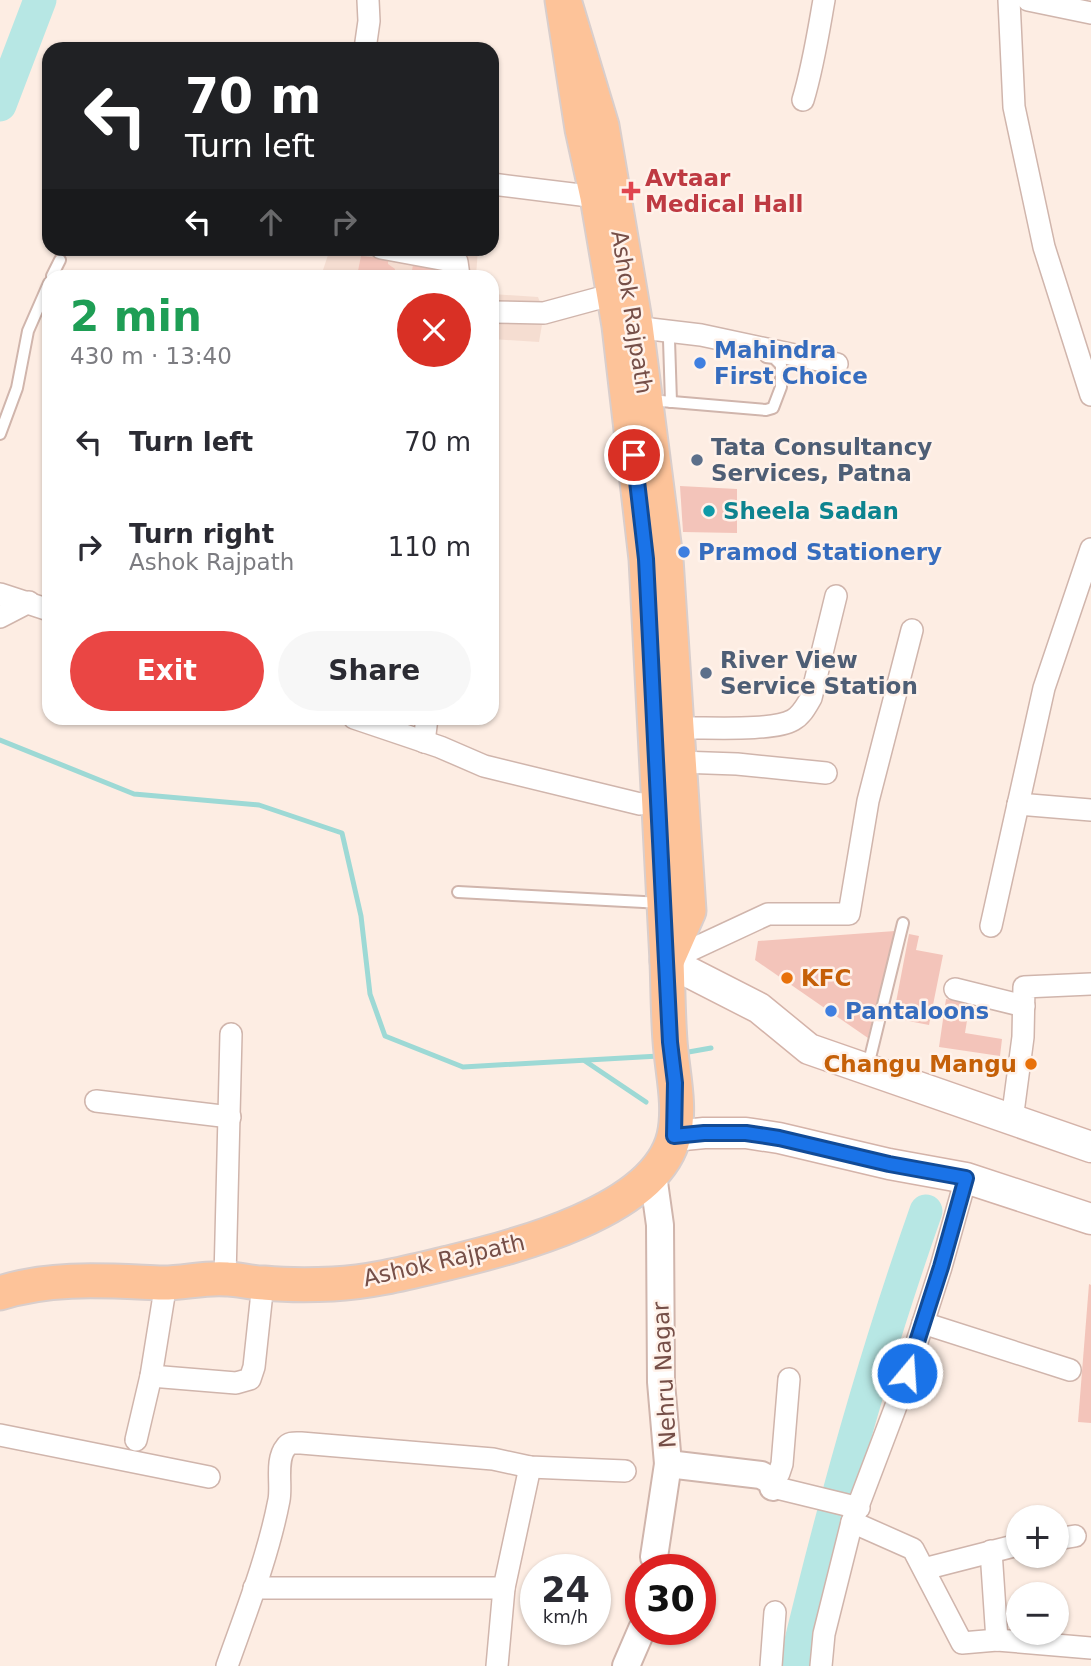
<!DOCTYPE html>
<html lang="en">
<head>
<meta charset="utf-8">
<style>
  :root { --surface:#fff; --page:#f7f7f7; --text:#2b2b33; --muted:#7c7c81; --accent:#ea4644 }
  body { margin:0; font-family:"DejaVu Sans",sans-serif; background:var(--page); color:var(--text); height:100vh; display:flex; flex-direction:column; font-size:26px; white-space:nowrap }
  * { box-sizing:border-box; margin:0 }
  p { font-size:23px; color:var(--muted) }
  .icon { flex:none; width:38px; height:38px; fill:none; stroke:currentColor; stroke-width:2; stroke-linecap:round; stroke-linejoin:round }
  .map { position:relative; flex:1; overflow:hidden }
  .panel { position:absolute; left:42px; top:270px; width:457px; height:455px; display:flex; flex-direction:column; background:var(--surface); border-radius:21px; box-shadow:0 2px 5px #0004 }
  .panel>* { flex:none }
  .top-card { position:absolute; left:42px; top:42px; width:457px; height:214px; border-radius:21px; box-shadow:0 2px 5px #0004; background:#202124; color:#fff; overflow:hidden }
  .fabs { position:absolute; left:1006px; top:1505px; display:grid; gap:14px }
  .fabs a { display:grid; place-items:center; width:63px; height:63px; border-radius:50%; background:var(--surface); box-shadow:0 2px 5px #0004; font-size:35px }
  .speed { position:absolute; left:520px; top:1554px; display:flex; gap:14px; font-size:35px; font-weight:700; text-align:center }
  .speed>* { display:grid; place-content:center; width:91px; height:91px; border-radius:50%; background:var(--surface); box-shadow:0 2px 5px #0004; line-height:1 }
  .speed small { font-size:18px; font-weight:400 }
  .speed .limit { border:10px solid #d22; background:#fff; color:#111 }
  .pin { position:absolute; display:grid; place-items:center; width:60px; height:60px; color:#fff; margin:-30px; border:4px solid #fff; border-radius:50%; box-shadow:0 2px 7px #0007 }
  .me { position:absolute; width:77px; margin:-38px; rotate:18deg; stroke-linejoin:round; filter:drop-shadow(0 0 5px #0008) }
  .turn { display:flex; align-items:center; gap:24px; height:147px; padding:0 28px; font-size:32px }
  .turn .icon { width:91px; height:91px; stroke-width:2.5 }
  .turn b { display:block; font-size:49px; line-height:60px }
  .lanes { display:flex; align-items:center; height:66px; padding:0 28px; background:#0003; justify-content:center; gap:35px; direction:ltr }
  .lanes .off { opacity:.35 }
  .round { display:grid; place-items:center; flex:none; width:74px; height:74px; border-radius:37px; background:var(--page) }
  .headline { display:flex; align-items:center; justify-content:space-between; height:119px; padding:0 28px }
  h1 { font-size:42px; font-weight:700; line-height:52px; color:#1e9e55 }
  .action { display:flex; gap:14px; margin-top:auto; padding:14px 28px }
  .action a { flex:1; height:80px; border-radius:42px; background:var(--accent); color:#fff; font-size:28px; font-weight:700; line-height:80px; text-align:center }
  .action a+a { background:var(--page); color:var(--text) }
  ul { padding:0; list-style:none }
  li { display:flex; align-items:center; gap:21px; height:105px; padding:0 28px }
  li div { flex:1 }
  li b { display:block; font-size:26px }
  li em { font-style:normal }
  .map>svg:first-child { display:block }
  .residential { fill:#f5ddd1 }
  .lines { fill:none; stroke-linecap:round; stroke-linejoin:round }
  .stream { stroke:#9dd9d5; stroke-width:5 }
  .river { stroke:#b7e7e4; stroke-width:33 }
  .building { fill:#f3c4ba }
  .service-casing { stroke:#d0b5ac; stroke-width:14 }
  .minor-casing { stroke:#d0b5ac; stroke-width:24 }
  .tertiary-casing { stroke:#d0b5ac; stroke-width:30 }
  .secondary-casing { stroke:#d4b3a9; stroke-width:33 }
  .primary-casing { stroke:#d9cecc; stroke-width:37 }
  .service { stroke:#fff; stroke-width:10 }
  .minor { stroke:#fff; stroke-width:21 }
  .tertiary { stroke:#fff; stroke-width:26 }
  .secondary { stroke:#fff; stroke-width:30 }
  .primary { stroke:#fdc399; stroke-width:33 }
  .route-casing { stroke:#114b97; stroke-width:18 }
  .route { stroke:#1a73e8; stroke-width:12 }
  .health-dot { fill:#e0444e; stroke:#fff2ea; stroke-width:2.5 }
  .shop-dot { fill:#3f7fe0; stroke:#fff2ea; stroke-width:2.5 }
  .service-dot { fill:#5c6f8a; stroke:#fff2ea; stroke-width:2.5 }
  .culture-dot { fill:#0f9aa8; stroke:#fff2ea; stroke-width:2.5 }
  .food-dot { fill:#e8710a; stroke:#fff2ea; stroke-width:2.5 }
  .labels { text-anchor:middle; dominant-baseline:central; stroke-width:5; stroke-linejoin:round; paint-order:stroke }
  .health-label { font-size:23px; font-weight:bold; fill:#be3a42; stroke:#fff2ea; text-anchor:start }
  .street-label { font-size:23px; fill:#764f48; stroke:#fff2ea }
  .shop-label { font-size:23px; font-weight:bold; fill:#366cbe; stroke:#fff2ea; text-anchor:start }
  .service-label { font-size:23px; font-weight:bold; fill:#4e5e75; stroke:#fff2ea; text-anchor:start }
  .culture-label { font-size:23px; font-weight:bold; fill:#0d838f; stroke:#fff2ea; text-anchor:start }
  .food-label { font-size:23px; font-weight:bold; fill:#c56008; stroke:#fff2ea; text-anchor:start }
</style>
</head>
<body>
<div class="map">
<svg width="1091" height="1666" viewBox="0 0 1091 1666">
  <rect width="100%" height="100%" fill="#fdede3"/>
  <g class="residential">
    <polygon points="330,249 478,249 476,276 321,276"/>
    <polygon points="492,294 538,297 544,313 539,342 492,339"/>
  </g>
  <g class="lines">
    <g class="stream">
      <polyline points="0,740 134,794 259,805 342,833 361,916 370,994 385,1036 463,1067 659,1056"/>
      <polyline points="683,1053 711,1048"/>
      <polyline points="585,1061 646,1102"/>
    </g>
    <g class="river">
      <polyline points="0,105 40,0"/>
      <path d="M795,1666C831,1514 874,1358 926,1211"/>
    </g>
  </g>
  <g class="building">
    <polygon points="361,256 388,259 388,264 395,269 394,276 357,276"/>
    <polygon points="414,259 455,269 454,276 411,276"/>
    <polygon points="680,486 737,489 737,533 683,532"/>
    <polygon points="895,931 868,1038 755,960 758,941"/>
    <polygon points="909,934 919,936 916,950 943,955 929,1025 893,1018"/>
    <polygon points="953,993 971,996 965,1033 1002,1039 1000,1056 939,1047 946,999 952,1000"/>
    <polygon points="1089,1284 1091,1285 1091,1423 1078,1422"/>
  </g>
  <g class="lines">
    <g class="service-casing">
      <g id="service">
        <polyline points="52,276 60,260"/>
        <polyline points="669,340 671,402"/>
        <polyline points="649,400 766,410 773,408 781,387 781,365 774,358 766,357"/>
        <polyline points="0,434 17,388 28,331 49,283"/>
        <polyline points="458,892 662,903"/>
        <polyline points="868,1066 903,923"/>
      </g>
    </g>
    <g class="minor-casing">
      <g id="minor">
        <polyline points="1009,0 1014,107 1044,247 1091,395"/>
        <polyline points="1028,0 1091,13"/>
        <polyline points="365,49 369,21 368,0"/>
        <path d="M803,100C813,67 818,34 824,0"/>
        <polyline points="492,184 597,197 608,197"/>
        <polyline points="381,248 457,262 459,276"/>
        <polyline points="492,312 544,313 614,294"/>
        <polyline points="625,326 701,335 837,364"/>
        <polyline points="0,594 49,610"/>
        <polyline points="0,617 29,602"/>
        <polyline points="354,718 440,747 484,766 640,804 659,801"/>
        <path d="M677,728C704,727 772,732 793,720C802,715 806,706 811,698L836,596"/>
        <polyline points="424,742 427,718"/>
        <polyline points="679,762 737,764 826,773"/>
        <polyline points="1018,804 1091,810"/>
        <polyline points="991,926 1044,688 1091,549"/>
        <polyline points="667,961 768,914 849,914 868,801 912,630"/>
        <polyline points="955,989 1024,1006"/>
        <polyline points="96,1101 230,1117"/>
        <polyline points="1012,1120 1023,1037 1024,987 1091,984"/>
        <polyline points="225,1278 231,1034"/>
        <polyline points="923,1323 1070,1370"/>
        <polyline points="151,1376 236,1383 250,1379 254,1367 263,1283"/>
        <polyline points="0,1435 209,1477"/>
        <polyline points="136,1440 151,1376 166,1283"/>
        <polyline points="772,1481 779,1473 782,1464 789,1379"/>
        <polyline points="773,1487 859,1508"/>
        <polyline points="852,1522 913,1549 962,1643 997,1640 1091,1648"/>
        <polyline points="1057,1539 1075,1536"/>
        <polyline points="991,1551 997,1640"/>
        <polyline points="924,1569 1018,1545"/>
        <polyline points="254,1588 504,1588 530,1467"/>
        <path d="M227,1666C246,1612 268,1557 279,1500C282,1485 275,1460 286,1447C289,1442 295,1443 301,1443L493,1459L530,1467L625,1471"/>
        <polyline points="497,1666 504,1588"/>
        <polyline points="771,1666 775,1612"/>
        <polyline points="821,1666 824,1634 852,1522 899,1398 941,1267 966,1178"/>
      </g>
    </g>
    <g class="tertiary-casing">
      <g id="tertiary">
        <polyline points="653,1175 660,1225 661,1382 668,1464 761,1475 772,1481 773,1487"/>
        <polyline points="654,1557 668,1464"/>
        <polyline points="626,1666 642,1629"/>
      </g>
    </g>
    <g class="secondary-casing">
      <g id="secondary">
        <polyline points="667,961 759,1008 809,1049 1091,1147"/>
        <polyline points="674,1136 704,1133 746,1133 779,1138 889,1164 966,1178 1091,1219"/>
      </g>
    </g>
    <g class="primary-casing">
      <g id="primary">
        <polyline points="562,0 582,129 597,197 619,326 646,559 667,961 689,911 666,559 636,326 602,126 564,0"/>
        <path d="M0,1293C53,1276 108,1281 163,1283C184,1283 206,1277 227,1279C239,1279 251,1283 264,1283C286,1285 310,1285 333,1284C372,1282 410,1272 448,1263C513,1247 656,1212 674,1136C681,1105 672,1071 670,1041C668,1014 668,987 667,961"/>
      </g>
    </g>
    <use href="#service" class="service"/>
    <use href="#minor" class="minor"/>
    <use href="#tertiary" class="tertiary"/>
    <use href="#secondary" class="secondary"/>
    <use href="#primary" class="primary"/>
  </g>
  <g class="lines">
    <g class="route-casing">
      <polyline id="route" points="634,455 646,559 670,1042 675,1083 674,1136 704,1133 746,1133 779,1138 889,1164 966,1178 941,1267 907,1373"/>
    </g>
    <use href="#route" class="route"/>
  </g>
  <path class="health-dot" d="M627.5 180.5h7v7h7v7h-7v7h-7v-7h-7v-7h7z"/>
  <g class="shop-dot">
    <circle cx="700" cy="363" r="7"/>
    <circle cx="684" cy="552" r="7"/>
    <circle cx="831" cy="1011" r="7"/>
  </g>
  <g class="service-dot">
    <circle cx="697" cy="460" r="7"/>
    <circle cx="706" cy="673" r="7"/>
  </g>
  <circle class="culture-dot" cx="709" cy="511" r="7"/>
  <g class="food-dot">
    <circle cx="787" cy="978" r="7"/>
    <circle cx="1031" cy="1064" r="7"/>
  </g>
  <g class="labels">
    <g class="health-label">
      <text x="645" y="178">Avtaar<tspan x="645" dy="26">Medical Hall</tspan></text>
    </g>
    <g class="street-label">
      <text transform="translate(632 312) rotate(81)">Ashok Rajpath</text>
      <text transform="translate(444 1260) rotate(-13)">Ashok Rajpath</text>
      <text transform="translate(664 1375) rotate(-93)">Nehru Nagar</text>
    </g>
    <g class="shop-label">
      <text x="714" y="350">Mahindra<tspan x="714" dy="26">First Choice</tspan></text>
      <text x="698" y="552">Pramod Stationery</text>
      <text x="845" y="1011">Pantaloons</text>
    </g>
    <g class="service-label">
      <text x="711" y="447">Tata Consultancy<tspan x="711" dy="26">Services, Patna</tspan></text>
      <text x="720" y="660">River View<tspan x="720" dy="26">Service Station</tspan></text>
    </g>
    <g class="culture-label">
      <text x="723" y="511">Sheela Sadan</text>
    </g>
    <g class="food-label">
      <text x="801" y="978">KFC</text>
      <text x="1017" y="1064" text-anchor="end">Changu Mangu</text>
    </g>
  </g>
</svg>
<div class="fabs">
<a>+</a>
<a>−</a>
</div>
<div class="speed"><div>24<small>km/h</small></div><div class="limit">30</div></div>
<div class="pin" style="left:634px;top:455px;background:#d93025"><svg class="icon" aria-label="arrive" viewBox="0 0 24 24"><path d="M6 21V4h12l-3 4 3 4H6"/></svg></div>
<svg class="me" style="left:907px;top:1373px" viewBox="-20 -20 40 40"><circle r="17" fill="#1a73e8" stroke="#fff" stroke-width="3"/><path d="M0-11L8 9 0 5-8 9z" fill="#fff"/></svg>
<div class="top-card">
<div class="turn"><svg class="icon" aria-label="left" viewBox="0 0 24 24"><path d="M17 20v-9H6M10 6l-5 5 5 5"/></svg><div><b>70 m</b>Turn left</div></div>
<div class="lanes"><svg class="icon" aria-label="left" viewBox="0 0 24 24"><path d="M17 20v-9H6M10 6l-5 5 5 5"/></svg><svg class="icon off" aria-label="ahead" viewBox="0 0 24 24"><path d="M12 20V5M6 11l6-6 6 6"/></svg><svg class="icon off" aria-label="right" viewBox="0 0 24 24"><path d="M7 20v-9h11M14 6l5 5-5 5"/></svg></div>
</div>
<section class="panel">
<div class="headline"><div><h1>2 min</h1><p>430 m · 13:40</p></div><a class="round" style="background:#d93025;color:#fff"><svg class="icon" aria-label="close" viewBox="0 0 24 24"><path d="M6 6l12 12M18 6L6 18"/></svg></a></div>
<ul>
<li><svg class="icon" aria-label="left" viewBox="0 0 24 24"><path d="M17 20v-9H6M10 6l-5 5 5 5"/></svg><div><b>Turn left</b></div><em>70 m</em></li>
<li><svg class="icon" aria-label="right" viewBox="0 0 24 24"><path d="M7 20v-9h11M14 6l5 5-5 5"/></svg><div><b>Turn right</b><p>Ashok Rajpath</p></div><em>110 m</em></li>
</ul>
<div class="action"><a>Exit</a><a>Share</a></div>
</section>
</div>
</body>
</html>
